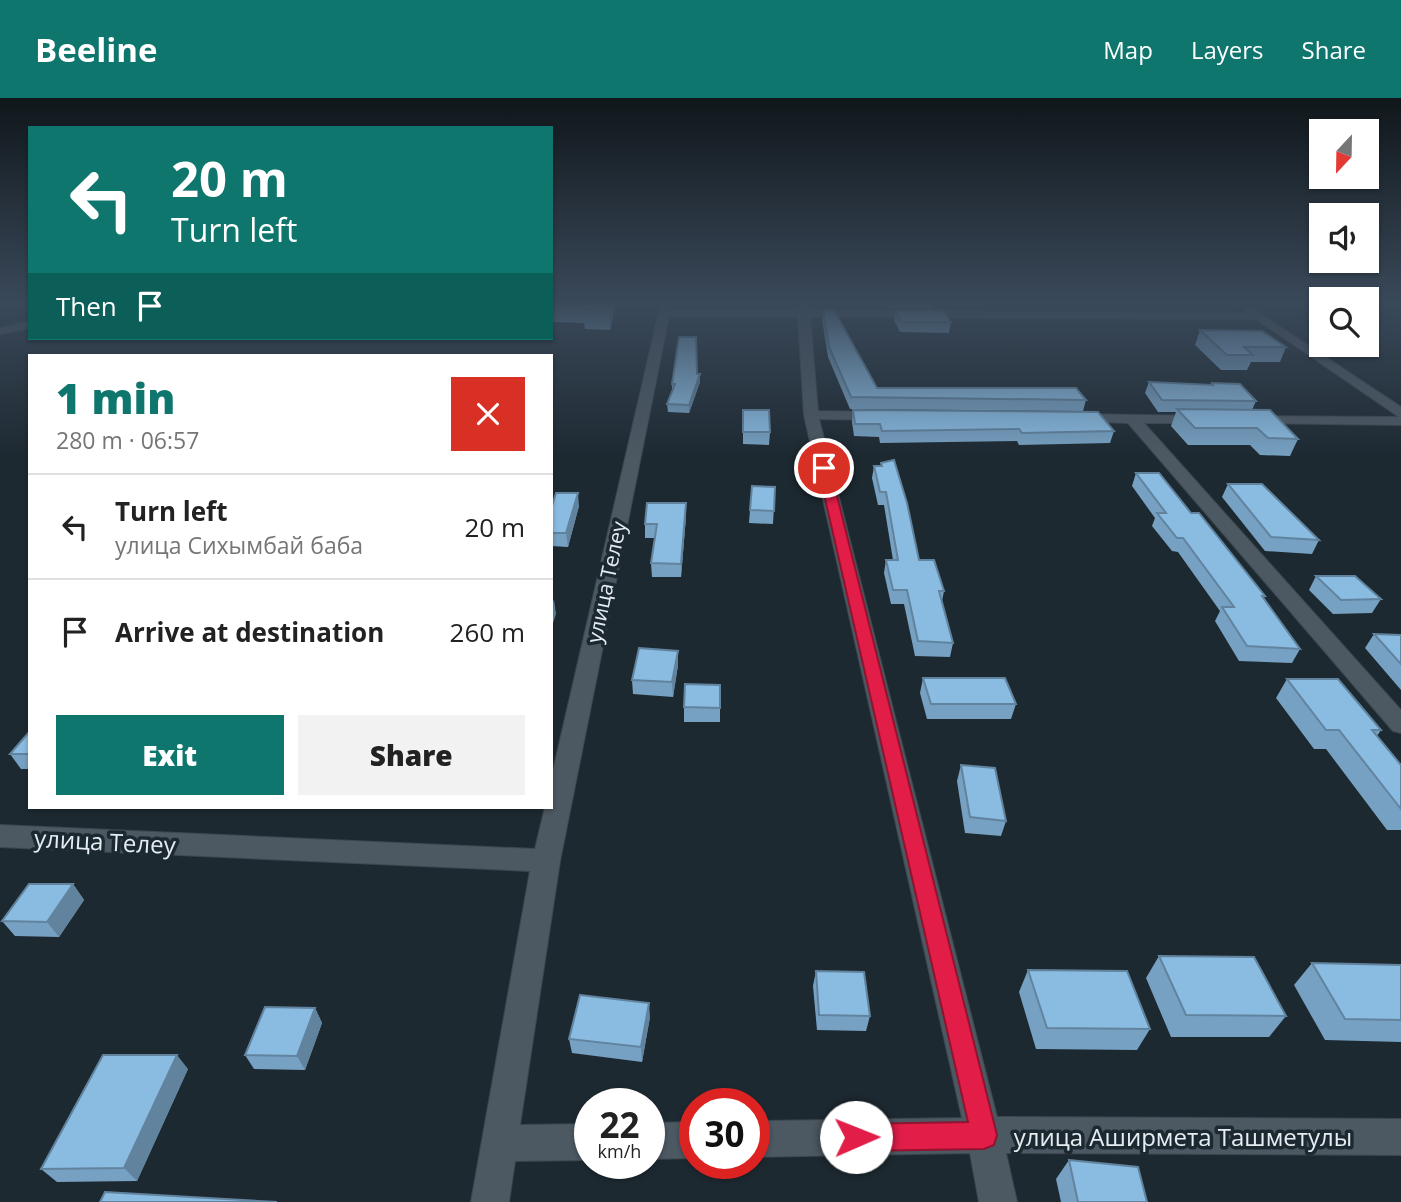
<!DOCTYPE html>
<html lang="en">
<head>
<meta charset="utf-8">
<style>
  :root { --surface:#fff; --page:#f2f2f2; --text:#222; --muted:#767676; --line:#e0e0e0; --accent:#0f766e }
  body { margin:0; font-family:"Open Sans",sans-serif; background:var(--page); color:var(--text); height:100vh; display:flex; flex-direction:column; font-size:26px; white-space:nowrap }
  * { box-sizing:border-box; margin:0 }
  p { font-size:23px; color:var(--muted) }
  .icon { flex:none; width:38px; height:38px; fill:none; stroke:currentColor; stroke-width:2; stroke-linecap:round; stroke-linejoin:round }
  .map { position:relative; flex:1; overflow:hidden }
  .drawer { position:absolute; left:28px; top:256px; width:525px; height:455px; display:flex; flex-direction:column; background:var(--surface); border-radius:0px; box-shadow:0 2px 5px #0004 }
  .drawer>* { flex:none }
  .guide { position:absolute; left:28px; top:28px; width:525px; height:214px; border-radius:0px; box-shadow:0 2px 5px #0004; background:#0f766e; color:#fff; overflow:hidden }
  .needle { width:46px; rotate:202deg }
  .buttons { position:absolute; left:1309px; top:21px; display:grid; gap:14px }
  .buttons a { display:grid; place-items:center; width:70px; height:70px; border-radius:0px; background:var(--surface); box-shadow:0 2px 5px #0004; font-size:35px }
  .speed { position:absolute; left:574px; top:990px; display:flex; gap:14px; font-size:35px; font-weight:700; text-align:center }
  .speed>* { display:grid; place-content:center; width:91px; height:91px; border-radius:50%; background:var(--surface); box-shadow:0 2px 5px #0004; line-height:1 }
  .speed small { font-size:18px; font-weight:400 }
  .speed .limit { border:10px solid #d22; background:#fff; color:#111 }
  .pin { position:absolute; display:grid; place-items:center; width:60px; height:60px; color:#fff; margin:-30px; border:4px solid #fff; border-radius:50%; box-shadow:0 2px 7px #0007 }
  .me { position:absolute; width:77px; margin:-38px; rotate:89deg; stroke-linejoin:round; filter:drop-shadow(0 0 5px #0008) }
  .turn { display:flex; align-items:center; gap:24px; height:147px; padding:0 28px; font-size:32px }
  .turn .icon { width:91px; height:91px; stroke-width:2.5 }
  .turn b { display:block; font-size:49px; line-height:60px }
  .then { display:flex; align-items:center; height:66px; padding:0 28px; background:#0003; gap:14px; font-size:26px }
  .round { display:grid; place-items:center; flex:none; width:74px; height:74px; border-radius:0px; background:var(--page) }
  .headline { display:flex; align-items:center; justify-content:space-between; height:119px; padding:0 28px }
  h1 { font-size:42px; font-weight:800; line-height:52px; color:var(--accent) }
  .cta { display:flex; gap:14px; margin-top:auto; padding:14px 28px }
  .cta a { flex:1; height:80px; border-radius:0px; background:var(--accent); color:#fff; font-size:28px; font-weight:800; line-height:80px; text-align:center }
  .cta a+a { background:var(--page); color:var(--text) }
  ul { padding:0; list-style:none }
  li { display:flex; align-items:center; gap:21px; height:105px; padding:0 28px; border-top:2px solid var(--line) }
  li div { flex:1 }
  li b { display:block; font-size:26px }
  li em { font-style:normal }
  header { display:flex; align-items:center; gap:42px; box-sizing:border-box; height:98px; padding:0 35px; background:var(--accent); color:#fff }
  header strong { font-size:33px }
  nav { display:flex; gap:38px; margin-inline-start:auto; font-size:24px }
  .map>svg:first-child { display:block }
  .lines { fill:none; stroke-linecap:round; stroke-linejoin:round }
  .minor-casing { stroke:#3c464d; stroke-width:2 }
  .minor { fill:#4c5862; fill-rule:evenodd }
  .wall { fill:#77a1c2 }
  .shaded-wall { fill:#61839e }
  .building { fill:#8abbe1; stroke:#61839e; stroke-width:2 }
  .route { fill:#e11d48; stroke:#92132f; stroke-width:2 }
  .labels { text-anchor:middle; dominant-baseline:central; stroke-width:7; stroke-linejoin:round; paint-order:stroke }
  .street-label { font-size:21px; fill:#e5ecf2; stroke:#1d2931 }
  .near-street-label { font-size:24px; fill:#e5ecf2; stroke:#1d2931 }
</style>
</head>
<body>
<header>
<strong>Beeline</strong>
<nav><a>Map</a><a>Layers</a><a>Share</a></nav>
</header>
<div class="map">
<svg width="1401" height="1104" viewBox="0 0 1401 1104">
  <rect width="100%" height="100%" fill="#1d2931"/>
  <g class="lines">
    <g class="minor-casing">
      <g id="minor">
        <polygon points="661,205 671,205 670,212 798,212 798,205 808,205 809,212 1247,215 1245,212 1250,209 1401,309 1401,327 1246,325 1246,319 1251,318 1399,319 1256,221 810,219 818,313 879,314 886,318 879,322 819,321 997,1019 1401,1021 1401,1057 1006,1055 1017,1104 979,1104 970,1055 754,1059 754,1023 962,1020 804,317 798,219 669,218 560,763 520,1027 590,1026 590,1062 515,1063 509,1104 471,1104 530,773 0,749 0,727 535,751 545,709 551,709 551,681"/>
        <polygon points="30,224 30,230 0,236 0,230"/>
        <polygon points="1076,316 1206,318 1206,324 1201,325 1144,325 1401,612 1401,635 1393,633 1128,325 1071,323 1069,320"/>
        <polygon points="695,1024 695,1060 649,1061 649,1025"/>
      </g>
    </g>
    <use href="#minor" class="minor"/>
  </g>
  <g class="wall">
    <polygon points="551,205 616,205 610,232 585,231 584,225 551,224"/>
    <polygon points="886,205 935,205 934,210 888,210"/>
    <polygon points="823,212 877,290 1086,302 1083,313 850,311 828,259 822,222"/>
    <polygon points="895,212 951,224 949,235 900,234 894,222"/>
    <polygon points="1200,232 1286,249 1280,264 1251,264 1247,272 1221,272 1195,247"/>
    <polygon points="697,276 700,284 689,315 668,314 667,306 672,294 672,286"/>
    <polygon points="1149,284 1211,287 1212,285 1256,303 1252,312 1298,341 1290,358 1260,357 1250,347 1188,347 1171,328 1176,314 1158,314 1145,295"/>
    <polygon points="743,312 770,334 769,347 743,346"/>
    <polygon points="853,312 1114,333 1110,345 1019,347 1017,343 880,345 879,339 854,338 852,324"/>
    <polygon points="881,365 919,462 944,493 942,503 953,545 950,559 915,558 904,506 891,506 884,475 886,462 893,462 884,407 878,407 872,380 874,368 881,368"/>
    <polygon points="1136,375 1191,415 1265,498 1264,500 1300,551 1292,565 1239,563 1215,523 1220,513 1178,454 1172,453 1152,428 1155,420 1132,388"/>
    <polygon points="1228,386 1319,442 1312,456 1265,453 1222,399"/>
    <polygon points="775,389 773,426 749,425 750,412"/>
    <polygon points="579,408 568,449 551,448 551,411"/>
    <polygon points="686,418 681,479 652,479 651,465 655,440 645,440 645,426"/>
    <polygon points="1316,478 1381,501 1372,515 1333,516 1309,492"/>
    <polygon points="1374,536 1401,537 1401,592 1365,550"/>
    <polygon points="678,553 678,567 673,599 633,596 632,582"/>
    <polygon points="923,580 1016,606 1011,621 927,621 920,595"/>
    <polygon points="1287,581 1381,632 1377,638 1401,667 1401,732 1387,732 1326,651 1314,651 1276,600"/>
    <polygon points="720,587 720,624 684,624 684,609"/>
    <polygon points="30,633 30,671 21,671 10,656"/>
    <polygon points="961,667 1006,723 1001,738 965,735 957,683"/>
    <polygon points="73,786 84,802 59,839 15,838 2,823"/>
    <polygon points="1159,858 1286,918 1269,939 1171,939 1146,880"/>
    <polygon points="1312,865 1401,867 1401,944 1325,942 1294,887"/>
    <polygon points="1028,872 1150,931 1137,952 1036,951 1019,894"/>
    <polygon points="816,873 870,918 866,933 817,932 813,888"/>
    <polygon points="315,910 322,925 305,972 254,971 245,957"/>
    <polygon points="650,919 642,964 572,955 569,941"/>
    <polygon points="188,971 137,1083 57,1084 41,1071"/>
    <polygon points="1069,1062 1147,1104 1061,1104 1056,1081"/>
  </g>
  <g class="shaded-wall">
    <polygon points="610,205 616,205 610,232 609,212"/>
    <polygon points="700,276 700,284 689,315 689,307"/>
    <polygon points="578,395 579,408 568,449 566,435"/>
    <polygon points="686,405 686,418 681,479 681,466"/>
    <polygon points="554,501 556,516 551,532 551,511"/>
    <polygon points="678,553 678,567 673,599 672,584"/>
    <polygon points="73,786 84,802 59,839 47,824"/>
    <polygon points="649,905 650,919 642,964 641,949"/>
    <polygon points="315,910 322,925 305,972 297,958"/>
    <polygon points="177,957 188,971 137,1083 124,1070"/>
  </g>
  <g class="building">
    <polygon points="573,205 610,205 609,212 583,211 583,206"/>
    <polygon points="823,212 834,212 877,290 1076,290 1086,302 851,299 829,249"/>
    <polygon points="895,212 943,212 951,224 901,224"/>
    <polygon points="1200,232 1262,233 1286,249 1244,249 1253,257 1227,257"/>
    <polygon points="679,239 696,239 697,276 700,276 689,307 667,306 675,286 672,286"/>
    <polygon points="1149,284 1213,287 1212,285 1240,286 1256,303 1162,302"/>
    <polygon points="1177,311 1270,312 1298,341 1268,340 1257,330 1195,330"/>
    <polygon points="743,312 769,312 770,334 743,334"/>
    <polygon points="853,312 1098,314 1114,333 1022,335 1019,331 882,333 880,326 855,326"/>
    <polygon points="894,362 907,405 919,462 934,462 944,493 939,493 953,545 918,543 907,492 893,492 886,462 898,462 886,394 880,394 874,368 882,368 881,365"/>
    <polygon points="1136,375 1159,375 1191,415 1199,415 1265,498 1262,498 1300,551 1247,548 1222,509 1234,509 1183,440 1177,440 1157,415 1166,415"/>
    <polygon points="1228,386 1262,386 1319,442 1271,439"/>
    <polygon points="752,388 775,389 774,413 750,412"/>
    <polygon points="556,395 578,395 566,435 551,435 551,411"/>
    <polygon points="647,405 686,405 681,466 651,465 657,426 645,426"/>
    <polygon points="1316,478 1355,478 1381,501 1341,502"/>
    <polygon points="1374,536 1401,537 1401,566"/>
    <polygon points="639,550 678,553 672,584 632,582"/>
    <polygon points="923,580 1005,580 1016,606 931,606"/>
    <polygon points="1287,581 1338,581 1381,632 1372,632 1401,667 1401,711 1339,632 1326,632"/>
    <polygon points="685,586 720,587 720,610 684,609"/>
    <polygon points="30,633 30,656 10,656"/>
    <polygon points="961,667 995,670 1006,723 970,719"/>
    <polygon points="29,786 73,786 47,824 2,823"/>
    <polygon points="1159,858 1254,859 1286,918 1186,917"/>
    <polygon points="1312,865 1401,867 1401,922 1345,921"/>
    <polygon points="1028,872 1127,873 1150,931 1047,930"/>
    <polygon points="816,873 864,874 870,918 819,917"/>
    <polygon points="580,897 649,905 641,949 569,941"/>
    <polygon points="265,909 315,910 297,958 245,957"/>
    <polygon points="103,957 177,957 124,1070 41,1071"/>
    <polygon points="1069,1062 1138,1069 1147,1104 1078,1104"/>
    <polygon points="105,1094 277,1104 100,1104"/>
  </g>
  <linearGradient id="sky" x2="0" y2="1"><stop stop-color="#10171b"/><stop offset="0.57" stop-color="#3a495a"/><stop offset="1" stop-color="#3a495a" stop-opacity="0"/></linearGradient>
  <rect width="1401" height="360" fill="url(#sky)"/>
  <polygon class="route" points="824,367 830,370 997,1037 994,1047 984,1051 856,1053 847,1049 843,1039 847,1030 856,1026 968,1024 818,370"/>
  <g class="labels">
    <g class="street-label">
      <text transform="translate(606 484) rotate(-78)">улица Телеу</text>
    </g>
    <g class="near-street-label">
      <text transform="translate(105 743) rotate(3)">улица Телеу</text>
      <text x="1183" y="1038">улица Аширмета Ташметулы</text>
    </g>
  </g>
</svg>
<div class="buttons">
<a><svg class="needle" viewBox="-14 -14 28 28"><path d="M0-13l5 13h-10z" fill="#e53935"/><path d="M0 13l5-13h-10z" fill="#767676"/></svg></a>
<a><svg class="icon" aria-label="sound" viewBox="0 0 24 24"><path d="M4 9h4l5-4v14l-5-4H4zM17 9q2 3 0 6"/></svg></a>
<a><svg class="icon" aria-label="search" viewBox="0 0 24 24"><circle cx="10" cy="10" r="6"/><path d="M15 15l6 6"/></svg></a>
</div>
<div class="speed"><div>22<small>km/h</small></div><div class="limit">30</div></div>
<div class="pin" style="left:824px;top:370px;background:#d93025"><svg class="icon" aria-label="arrive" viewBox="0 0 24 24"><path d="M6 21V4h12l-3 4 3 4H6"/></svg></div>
<svg class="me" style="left:856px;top:1039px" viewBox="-20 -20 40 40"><circle r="19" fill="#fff"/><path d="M0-13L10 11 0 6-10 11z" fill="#e11d48"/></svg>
<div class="guide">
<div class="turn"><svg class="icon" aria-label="left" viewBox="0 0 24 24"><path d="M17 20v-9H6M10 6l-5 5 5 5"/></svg><div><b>20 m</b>Turn left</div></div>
<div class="then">Then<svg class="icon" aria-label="arrive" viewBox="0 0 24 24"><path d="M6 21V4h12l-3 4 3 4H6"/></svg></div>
</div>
<section class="drawer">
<div class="headline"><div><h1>1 min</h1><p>280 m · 06:57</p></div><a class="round" style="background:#d93025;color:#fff"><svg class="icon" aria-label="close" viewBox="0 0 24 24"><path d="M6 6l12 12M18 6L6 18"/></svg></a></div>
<ul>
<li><svg class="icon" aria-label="left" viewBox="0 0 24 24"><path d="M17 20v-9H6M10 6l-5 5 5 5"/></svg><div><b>Turn left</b><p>улица Сихымбай баба</p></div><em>20 m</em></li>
<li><svg class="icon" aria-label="arrive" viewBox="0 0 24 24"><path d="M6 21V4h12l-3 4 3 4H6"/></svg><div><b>Arrive at destination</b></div><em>260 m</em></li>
</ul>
<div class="cta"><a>Exit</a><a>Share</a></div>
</section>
</div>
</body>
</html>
